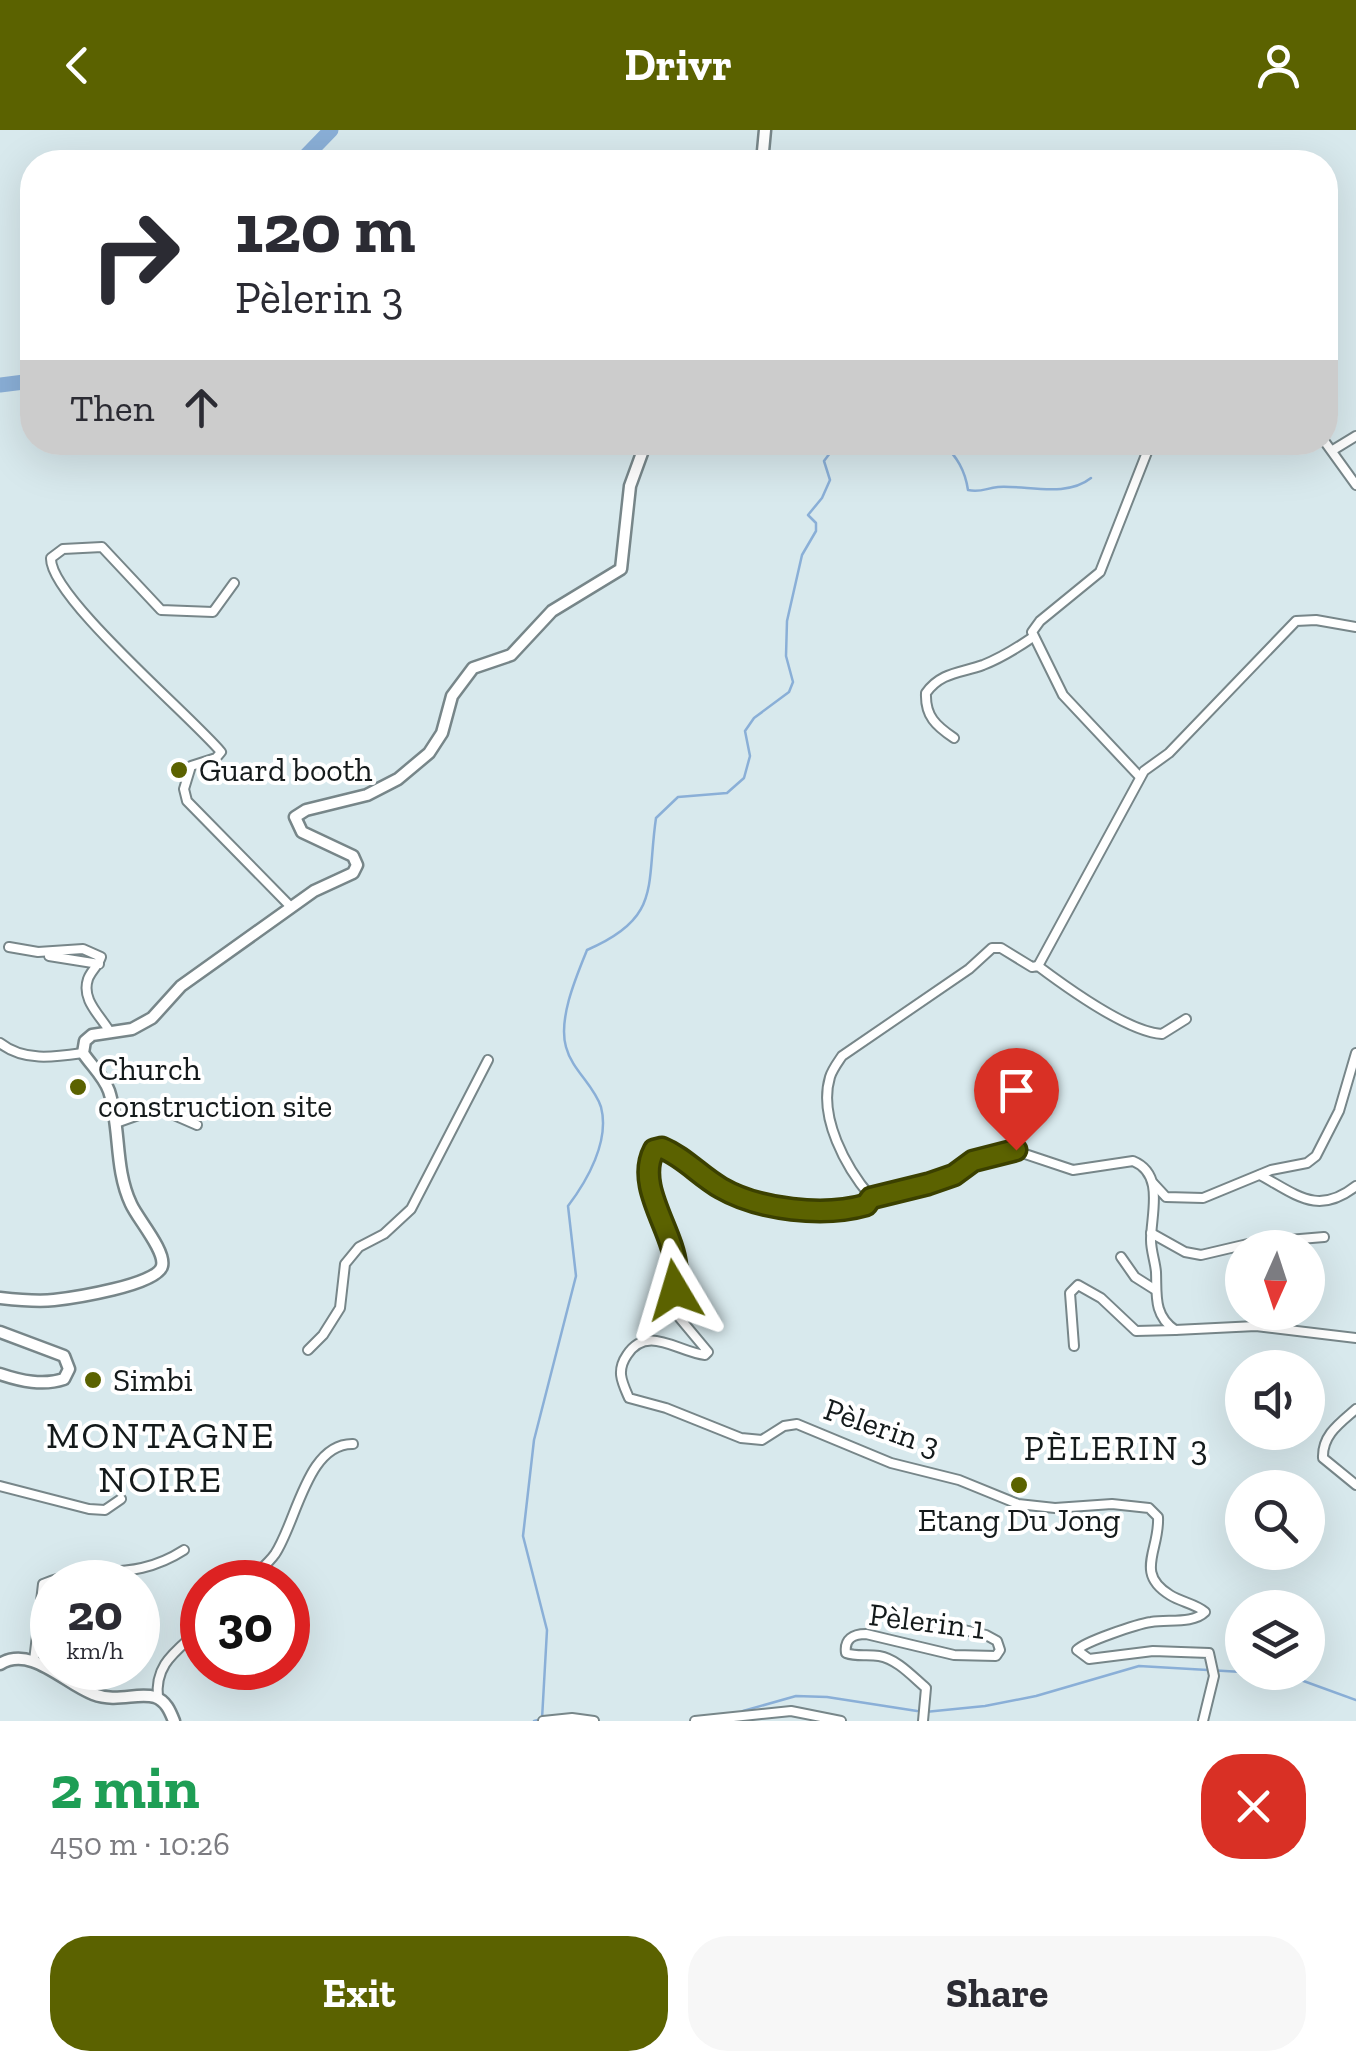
<!DOCTYPE html>
<html lang="en">
<head>
<meta charset="utf-8">
<style>
  :root { --surface:#fff; --page:#f7f7f7; --text:#2b2b33; --muted:#7c7c81; --accent:#5b6200 }
  body { margin:0; font-family:"Zilla Slab",serif; background:var(--page); color:var(--text); height:100vh; display:flex; flex-direction:column; font-size:38px; white-space:nowrap }
  * { box-sizing:border-box; margin:0 }
  p { font-size:32px; color:var(--muted) }
  .icon { flex:none; width:55px; height:55px; fill:none; stroke:currentColor; stroke-width:2; stroke-linecap:round; stroke-linejoin:round }
  .map { position:relative; height:1591px; overflow:hidden }
  .drawer { display:flex; flex-direction:column; background:var(--surface); flex:1 }
  .drawer>* { flex:none }
  .banner { position:absolute; left:20px; top:20px; width:1318px; height:305px; border-radius:40px; box-shadow:0 10px 40px #0002; background:#fff; color:var(--text); overflow:hidden }
  .needle { width:65px; rotate:183deg }
  .tools { position:absolute; left:1225px; top:1100px; display:grid; gap:20px }
  .tools a { display:grid; place-items:center; width:100px; height:100px; border-radius:50%; background:var(--surface); box-shadow:0 10px 40px #0002; font-size:50px }
  .speed { position:absolute; left:30px; top:1430px; display:flex; gap:20px; font-size:50px; font-weight:700; text-align:center }
  .speed>* { display:grid; place-content:center; width:130px; height:130px; border-radius:50%; background:var(--surface); box-shadow:0 10px 40px #0002; line-height:1 }
  .speed small { font-size:25px; font-weight:400 }
  .speed .limit { border:15px solid #d22; background:#fff; color:#111 }
  .pin { position:absolute; display:grid; place-items:center; width:85px; height:85px; color:#fff; margin:-102px -42px; border-radius:50% 50% 50% 0; rotate:-45deg; box-shadow:0 0 10px #0007 }
  .pin .icon { rotate:45deg }
  .me { position:absolute; width:110px; margin:-55px; rotate:353deg; stroke-linejoin:round; filter:drop-shadow(0 0 8px #0008) }
  .turn { display:flex; align-items:center; gap:35px; height:210px; padding:0 50px; font-size:45px }
  .turn .icon { width:130px; height:130px; stroke-width:2.5 }
  .turn b { display:block; font-size:70px; line-height:85px }
  .then { display:flex; align-items:center; height:95px; padding:0 50px; background:#0003; gap:20px; font-size:38px }
  .round { display:grid; place-items:center; flex:none; width:105px; height:105px; border-radius:40px; background:var(--page) }
  .overview { display:flex; align-items:center; justify-content:space-between; height:170px; padding:0 50px }
  h1 { font-size:60px; font-weight:700; line-height:75px; color:#1e9e55 }
  .primary-button { display:flex; gap:20px; margin-top:auto; padding:20px 50px }
  .primary-button a { flex:1; height:115px; border-radius:40px; background:var(--accent); color:#fff; font-size:40px; font-weight:700; line-height:115px; text-align:center }
  .primary-button a+a { background:var(--page); color:var(--text) }
  header { display:flex; justify-content:space-between; align-items:center; height:130px; padding:0 50px; background:var(--accent); color:#fff; font-size:45px; font-weight:700 }
  .map>svg:first-child { display:block }
  .lines { fill:none; stroke-linecap:round; stroke-linejoin:round }
  .stream { stroke:#8aafd7; stroke-width:2.5 }
  .river { stroke:#8aafd7; stroke-width:15 }
  .street-casing { stroke:#778689; stroke-width:12 }
  .secondary-casing { stroke:#778689; stroke-width:15 }
  .street { stroke:#fff; stroke-width:8 }
  .secondary { stroke:#fff; stroke-width:10 }
  .route-casing { stroke:#3b4000; stroke-width:25 }
  .route { stroke:#5b6200; stroke-width:18 }
  .poi-dot { fill:#5b6200; stroke:#fff; stroke-width:4 }
  .labels { text-anchor:middle; dominant-baseline:central; stroke-width:8; stroke-linejoin:round; paint-order:stroke }
  .poi-label { font-size:32px; fill:#141a1b; stroke:#fff; text-anchor:start }
  .street-label { font-size:32px; fill:#141a1b; stroke:#fff }
  .neighbourhood-label { font-size:35px; letter-spacing:2.5px; fill:#141a1b; stroke:#fff }
  .quarter-label { font-size:38px; letter-spacing:2.5px; fill:#141a1b; stroke:#fff }
</style>
</head>
<body>
<header><svg class="icon" aria-label="back" viewBox="0 0 24 24"><path d="M15 5l-7 7 7 7"/></svg>Drivr<svg class="icon" aria-label="person" viewBox="0 0 24 24"><circle cx="12" cy="8" r="4"/><path d="M4 21q1-7 8-7t8 7"/></svg></header>
<div class="map">
<svg width="1356" height="1591" viewBox="0 0 1356 1591">
  <rect width="100%" height="100%" fill="#d8e9ed"/>
  <g class="lines">
    <g class="stream">
      <path d="M942,312C957,327 965,340 968,360C981,363 986,358 998,357C1027,355 1066,368 1091,348"/>
      <polyline points="1244,1542 1298,1549 1356,1570"/>
      <polyline points="743,1581 796,1566 827,1567 917,1581"/>
      <polyline points="925,1582 985,1576 1036,1566 1139,1536 1242,1542"/>
      <path d="M534,1591L542,1589L547,1500L523,1406L534,1310L576,1146L568,1076C587,1051 610,1011 601,977C594,955 572,940 566,917C558,889 576,847 587,820C662,788 646,756 656,688L678,667L727,663L744,648L750,626L745,601L754,588L789,562L793,552L786,526L787,491L802,425L816,401V393L808,385L822,368L830,350L824,331L830,323L855,318L862,312"/>
    </g>
    <g class="river">
      <polyline points="300,32 331,0"/>
      <polyline points="0,255 32,251"/>
    </g>
    <g class="street-casing">
      <g id="street">
        <polyline points="1325,312 1356,355"/>
        <polyline points="1333,320 1356,306"/>
        <path d="M234,453L213,482L161,480L102,417L63,419L51,428C49,466 191,586 221,622L216,628L191,636L184,659L187,671L291,777"/>
        <path d="M954,608C936,596 925,586 926,563C941,542 961,543 983,535C1001,528 1017,518 1033,507"/>
        <polyline points="1140,647 1063,565 1032,502 1040,491 1100,442 1151,312"/>
        <path d="M9,817L38,822L83,819L101,827C98,836 91,841 88,849C81,870 100,885 110,902"/>
        <polyline points="49,826 99,834"/>
        <polyline points="1038,836 1144,641 1169,623 1296,491 1316,490 1356,497"/>
        <path d="M1186,889L1162,904C1128,902 1066,857 1038,836L1032,837L1001,818H992L969,839L842,926C838,932 832,940 830,947C818,987 846,1038 871,1067L867,1075C824,1087 759,1080 721,1058C700,1046 684,1027 662,1017L654,1020L649,1030L652,1059L676,1136L678,1186L708,1222L705,1225C678,1222 647,1194 627,1225C616,1241 622,1252 629,1268L666,1278L741,1308L762,1310L784,1296L797,1294L891,1333L959,1350L1018,1374L1055,1378L1112,1374L1149,1378L1158,1387C1160,1420 1134,1443 1170,1465C1181,1472 1196,1474 1205,1482C1193,1494 1168,1489 1151,1492C1137,1494 1084,1512 1077,1520L1089,1529L1153,1521L1209,1523L1214,1546L1203,1591"/>
        <path d="M0,913C24,932 55,927 83,923"/>
        <polyline points="116,993 158,978 197,995"/>
        <path d="M1260,1045C1297,1065 1318,1086 1356,1056"/>
        <polyline points="1153,1053 1166,1067 1203,1068 1271,1040 1307,1033 1316,1026 1339,981 1356,923"/>
        <path d="M871,1067L927,1054L953,1045L973,1031L1016,1021L1073,1040L1133,1031C1165,1044 1151,1084 1151,1110C1151,1121 1155,1131 1156,1142C1157,1164 1153,1185 1175,1200L1256,1196L1356,1208"/>
        <polyline points="1151,1103 1185,1122 1201,1125 1252,1113 1324,1107"/>
        <polyline points="1121,1127 1135,1147 1154,1159"/>
        <polyline points="1074,1216 1070,1163 1078,1155 1101,1168 1136,1201 1175,1200"/>
        <polyline points="308,1220 323,1205 340,1178 345,1134 359,1117 384,1104 411,1079 488,930"/>
        <path d="M1356,1279C1340,1293 1322,1305 1323,1328L1356,1355"/>
        <polyline points="0,1356 89,1379 105,1380 121,1369"/>
        <path d="M248,1452C256,1443 268,1434 275,1424C297,1391 307,1313 353,1314"/>
        <path d="M34,1531L43,1454C94,1433 131,1454 184,1420"/>
        <path d="M158,1568C154,1532 179,1520 202,1497"/>
        <polyline points="543,1591 572,1588 594,1591"/>
        <polyline points="695,1591 791,1581 841,1591"/>
        <path d="M923,1591L926,1558C912,1546 897,1529 879,1526C867,1524 857,1527 846,1523C844,1509 853,1504 866,1504L954,1525L996,1526L1000,1520L997,1511L986,1505L933,1493"/>
      </g>
    </g>
    <g class="secondary-casing">
      <g id="secondary">
        <polyline points="762,32 765,0"/>
        <path d="M0,1168C18,1170 37,1172 54,1170C72,1168 158,1155 162,1136C166,1121 137,1088 131,1074C114,1038 121,998 109,961C104,947 91,935 83,923L85,911L92,905L132,899L152,888L181,856L314,761L353,743L357,735L353,726L302,702L295,687L306,680L367,665L398,649L429,623L442,603L452,566L473,538L511,525L552,481L621,439L630,356L646,312"/>
        <path d="M0,1202L64,1226L69,1239L64,1249C43,1256 21,1251 0,1244"/>
        <path d="M0,1534C31,1515 64,1553 93,1564C117,1573 137,1562 155,1567C166,1571 170,1581 174,1591"/>
      </g>
    </g>
    <use href="#street" class="street"/>
    <use href="#secondary" class="secondary"/>
  </g>
  <g class="lines">
    <g class="route-casing">
      <path id="route" d="M675,1160C676,1152 677,1144 676,1136C673,1100 635,1056 654,1020L662,1018C684,1027 700,1046 721,1058C759,1080 824,1087 866,1075L871,1068L928,1054L954,1045L973,1031L1016,1020"/>
    </g>
    <use href="#route" class="route"/>
  </g>
  <g class="poi-dot">
    <circle cx="179" cy="640" r="10"/>
    <circle cx="78" cy="957" r="10"/>
    <circle cx="93" cy="1250" r="10"/>
    <circle cx="1019" cy="1355" r="10"/>
  </g>
  <g class="labels">
    <g class="poi-label">
      <text x="199" y="640">Guard booth</text>
      <text x="98" y="939">Church<tspan x="98" dy="37">construction site</tspan></text>
      <text x="113" y="1250">Simbi</text>
      <text x="1019" y="1390" text-anchor="middle">Etang Du Jong</text>
    </g>
    <g class="street-label">
      <text transform="translate(882 1297) rotate(19)">Pèlerin 3</text>
      <text transform="translate(927 1491) rotate(7)">Pèlerin 1</text>
    </g>
    <g class="neighbourhood-label">
      <text x="1117" y="1318">PÈLERIN 3</text>
    </g>
    <g class="quarter-label">
      <text x="161" y="1305">MONTAGNE<tspan x="161" dy="44">NOIRE</tspan></text>
    </g>
  </g>
</svg>
<div class="tools">
<a><svg class="needle" viewBox="-14 -14 28 28"><path d="M0-13l5 13h-10z" fill="#e53935"/><path d="M0 13l5-13h-10z" fill="#7c7c81"/></svg></a>
<a><svg class="icon" aria-label="sound" viewBox="0 0 24 24"><path d="M4 9h4l5-4v14l-5-4H4zM17 9q2 3 0 6"/></svg></a>
<a><svg class="icon" aria-label="search" viewBox="0 0 24 24"><circle cx="10" cy="10" r="6"/><path d="M15 15l6 6"/></svg></a>
<a><svg class="icon" aria-label="layers" viewBox="0 0 24 24"><path d="M12 4l9 5-9 5-9-5zM3 14l9 5 9-5"/></svg></a>
</div>
<div class="speed"><div>20<small>km/h</small></div><div class="limit">30</div></div>
<div class="pin" style="left:1016px;top:1020px;background:#d93025"><svg class="icon" aria-label="arrive" viewBox="0 0 24 24"><path d="M6 21V4h12l-3 4 3 4H6"/></svg></div>
<svg class="me" style="left:675px;top:1160px" viewBox="-20 -20 40 40"><path d="M0-17L14 15 0 8-14 15z" fill="#5b6200" stroke="#fff" stroke-width="4"/></svg>
<div class="banner">
<div class="turn"><svg class="icon" aria-label="right" viewBox="0 0 24 24"><path d="M7 20v-9h11M14 6l5 5-5 5"/></svg><div><b>120 m</b>Pèlerin 3</div></div>
<div class="then">Then<svg class="icon" aria-label="ahead" viewBox="0 0 24 24"><path d="M12 20V5M6 11l6-6 6 6"/></svg></div>
</div>
</div>
<section class="drawer">
<div class="overview"><div><h1>2 min</h1><p>450 m · 10:26</p></div><a class="round" style="background:#d93025;color:#fff"><svg class="icon" aria-label="close" viewBox="0 0 24 24"><path d="M6 6l12 12M18 6L6 18"/></svg></a></div>
<div class="primary-button"><a>Exit</a><a>Share</a></div>
</section>
</body>
</html>
